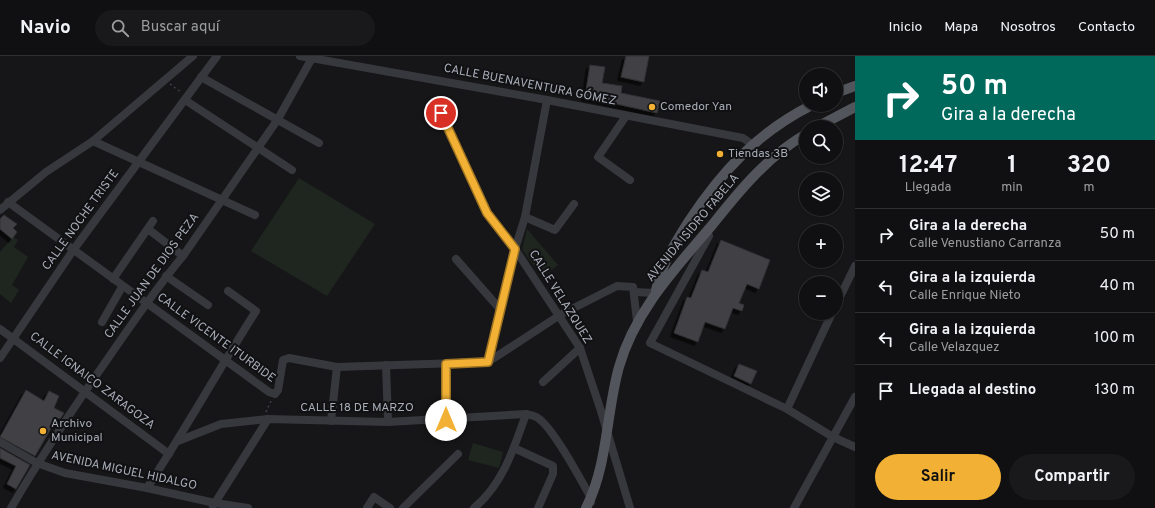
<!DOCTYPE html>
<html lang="es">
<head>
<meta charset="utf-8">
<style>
  :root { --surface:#101012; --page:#19191b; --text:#f1f3f6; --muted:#9c9d9f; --line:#303032; --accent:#f2b134 }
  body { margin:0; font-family:Overpass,sans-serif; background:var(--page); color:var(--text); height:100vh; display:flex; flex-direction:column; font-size:15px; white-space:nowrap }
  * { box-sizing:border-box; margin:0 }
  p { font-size:13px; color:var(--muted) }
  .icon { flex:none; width:22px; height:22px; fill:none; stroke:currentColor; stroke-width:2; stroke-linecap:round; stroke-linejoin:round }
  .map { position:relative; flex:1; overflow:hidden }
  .panel { display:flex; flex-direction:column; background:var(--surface); width:300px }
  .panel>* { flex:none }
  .hud { background:#00695c; color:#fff; overflow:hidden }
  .fabs { position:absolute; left:799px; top:12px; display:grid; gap:8px }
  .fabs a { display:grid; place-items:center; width:44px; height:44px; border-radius:50%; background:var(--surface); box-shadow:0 1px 3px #0004,0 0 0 1px var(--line); font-size:20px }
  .pin { position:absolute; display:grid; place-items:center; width:34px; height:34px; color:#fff; margin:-17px; border:2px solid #fff; border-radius:50%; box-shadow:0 1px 4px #0007 }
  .me { position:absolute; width:44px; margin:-22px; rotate:0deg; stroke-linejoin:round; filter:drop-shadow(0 0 3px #0008) }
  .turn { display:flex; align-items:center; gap:14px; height:84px; padding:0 20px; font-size:18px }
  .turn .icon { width:52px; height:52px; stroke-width:2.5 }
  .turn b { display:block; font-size:28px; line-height:34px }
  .eta { display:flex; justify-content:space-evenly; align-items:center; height:68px; text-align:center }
  .eta b { font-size:24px; font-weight:700; line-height:28px }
  .primary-button { display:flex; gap:8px; margin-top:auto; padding:8px 20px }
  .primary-button a { flex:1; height:46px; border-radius:24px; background:var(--accent); color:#111; font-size:16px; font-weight:700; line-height:46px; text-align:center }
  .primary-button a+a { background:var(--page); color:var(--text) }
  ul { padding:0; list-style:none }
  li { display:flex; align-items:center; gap:12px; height:52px; padding:0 20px; border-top:1px solid var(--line) }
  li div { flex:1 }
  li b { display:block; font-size:15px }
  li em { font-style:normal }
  header { display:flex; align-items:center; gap:24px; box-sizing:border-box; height:56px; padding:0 20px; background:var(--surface); border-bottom:1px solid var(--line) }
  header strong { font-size:19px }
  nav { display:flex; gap:22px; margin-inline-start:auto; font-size:14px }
  .search { width:280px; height:36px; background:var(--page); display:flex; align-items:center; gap:10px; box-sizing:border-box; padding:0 14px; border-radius:22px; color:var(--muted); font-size:15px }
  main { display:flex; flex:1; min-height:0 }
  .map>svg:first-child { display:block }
  .green { fill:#1e261f }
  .building { fill:#404145; stroke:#303034; filter:url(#shadow) }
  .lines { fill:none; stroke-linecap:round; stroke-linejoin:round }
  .path { stroke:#3d3f44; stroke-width:1.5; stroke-dasharray:2 3; stroke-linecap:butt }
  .minor { stroke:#37383d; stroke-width:8 }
  .major { stroke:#53555c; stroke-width:10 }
  .route-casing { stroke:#9d7322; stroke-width:10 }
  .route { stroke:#f2b134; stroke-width:7 }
  .poi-dot { fill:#f2b134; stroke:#111113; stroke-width:1.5 }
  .labels { text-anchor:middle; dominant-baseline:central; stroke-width:4; stroke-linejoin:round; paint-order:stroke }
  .street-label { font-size:12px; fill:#a8adb8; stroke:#111113 }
  .poi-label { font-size:12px; fill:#a8adb8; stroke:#111113; text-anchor:start }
</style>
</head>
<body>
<header>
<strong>Navio</strong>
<div class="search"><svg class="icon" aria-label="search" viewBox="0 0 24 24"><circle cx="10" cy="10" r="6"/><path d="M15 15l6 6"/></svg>Buscar aquí</div>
<nav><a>Inicio</a><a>Mapa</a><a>Nosotros</a><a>Contacto</a></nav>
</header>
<main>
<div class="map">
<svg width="855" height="452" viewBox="0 0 855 452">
  <defs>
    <filter id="shadow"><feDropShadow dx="-3.5" dy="3.5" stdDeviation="0" flood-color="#0009"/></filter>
  </defs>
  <rect width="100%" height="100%" fill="#161618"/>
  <g class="green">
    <polygon points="299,122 375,168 327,240 251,195"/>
    <polygon points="527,173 558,209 543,221 522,194"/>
    <polygon points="13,181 18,184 14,191 28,201 12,229 19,234 11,247 0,238 0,196"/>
    <polygon points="473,387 503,396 499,412 468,404"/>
  </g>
  <g class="building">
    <polygon points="626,0 649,0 644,26 621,21"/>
    <polygon points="590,9 605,11 602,27 622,30 621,37 660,45 657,57 585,41"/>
    <polygon points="4,159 17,168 13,172 17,176 12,183 0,173 0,163"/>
    <polygon points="721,184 770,204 759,233 747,228 739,247 744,249 742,255 733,252 725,273 705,266 698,286 674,277 687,241 691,242 702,214 708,216"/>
    <polygon points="739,308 757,315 751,328 734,320"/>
    <polygon points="26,334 44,345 49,335 59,340 54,352 64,357 60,363 57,362 35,400 0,381"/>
    <polygon points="0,392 30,409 16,433 7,428 16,410 0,402"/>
  </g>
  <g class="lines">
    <g class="path">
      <polyline points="170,28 182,37"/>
      <polyline points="266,356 271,345"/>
    </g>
    <g class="minor">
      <polyline points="300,0 547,44 743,82 753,89"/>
      <polyline points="201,21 319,87"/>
      <polyline points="185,44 292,114"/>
      <polyline points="441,57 487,157 515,193 580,292 601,355 630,452"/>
      <polyline points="626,60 598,101 630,124"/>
      <polyline points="93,85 255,159"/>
      <polyline points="8,146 269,336 275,338 278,334 283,304 289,302 337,311 488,306"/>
      <polyline points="0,154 46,116 93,85 193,0"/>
      <polyline points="525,161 555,174 574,148"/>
      <polyline points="148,173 183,200"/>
      <polyline points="704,178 709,180 650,287 787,353 833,381 855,391"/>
      <polyline points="456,203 500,253"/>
      <polyline points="166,220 208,249"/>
      <polyline points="113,223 153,165"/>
      <polyline points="634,236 655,237"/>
      <polyline points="836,249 855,210"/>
      <polyline points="102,266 122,231"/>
      <polyline points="0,273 169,398"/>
      <polyline points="0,302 74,193 217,0"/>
      <polyline points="488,306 515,193 525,161 547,44"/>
      <polyline points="488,306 560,259 617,230 633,231 637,265"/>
      <polyline points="386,309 388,366"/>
      <polyline points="543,326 580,292"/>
      <polyline points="787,353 832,257"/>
      <polyline points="446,364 446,308"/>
      <polyline points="331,365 337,311"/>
      <path d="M178,385L221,368L268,363L388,366L526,358C530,359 535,360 538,362C554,373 581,424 591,442V446"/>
      <polyline points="0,386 37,407 65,417 147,432 215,447 248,452"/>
      <polyline points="514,392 553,410 553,418 538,452"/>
      <path d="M147,432C185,374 219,313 256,255L228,235"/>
      <polyline points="213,450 268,363"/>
      <path d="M11,452C42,399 76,348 111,298C134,265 157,231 183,200L278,63L312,2"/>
      <polyline points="367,452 374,441 390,452"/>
      <polyline points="403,452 458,398"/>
      <path d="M474,452C503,428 514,392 526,358"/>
      <polyline points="794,452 855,341"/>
    </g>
    <g class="major">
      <polyline points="836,37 855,30"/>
      <polyline points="817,71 855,51"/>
      <path d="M656,234C662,208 675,187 689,165C722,115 758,76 812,49"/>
      <path d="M586,452C608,409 606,357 619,311C635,254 676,212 713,168C740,134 768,100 806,78"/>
    </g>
  </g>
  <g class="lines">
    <g class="route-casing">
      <polyline id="route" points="441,57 487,157 515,193 488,306 446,308 446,364"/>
    </g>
    <use href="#route" class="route"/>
  </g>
  <g class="poi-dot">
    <circle cx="652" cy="51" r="4"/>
    <circle cx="720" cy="98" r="4"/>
    <circle cx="43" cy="375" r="4"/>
  </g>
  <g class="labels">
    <g class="street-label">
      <text transform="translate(530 29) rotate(11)">CALLE BUENAVENTURA GÓMEZ</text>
      <text transform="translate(81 164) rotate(-54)">CALLE NOCHE TRISTE</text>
      <text transform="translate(693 172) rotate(-50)">AVENIDA ISIDRO FABELA</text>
      <text transform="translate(152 220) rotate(-54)">CALLE JUAN DE DIOS PEZA</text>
      <text transform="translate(560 241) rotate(58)">CALLE VELAZQUEZ</text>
      <text transform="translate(216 282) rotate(36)">CALLE VICENTE ITURBIDE</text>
      <text transform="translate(92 325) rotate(37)">CALLE IGNAICO ZARAGOZA</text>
      <text x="357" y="352">CALLE 18 DE MARZO</text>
      <text transform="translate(124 415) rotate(12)">AVENIDA MIGUEL HIDALGO</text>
    </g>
    <g class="poi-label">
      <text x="660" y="51">Comedor Yan</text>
      <text x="728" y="98">Tiendas 3B</text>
      <text x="51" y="368">Archivo<tspan x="51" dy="14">Municipal</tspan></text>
    </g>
  </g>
</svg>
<div class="fabs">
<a><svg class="icon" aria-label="sound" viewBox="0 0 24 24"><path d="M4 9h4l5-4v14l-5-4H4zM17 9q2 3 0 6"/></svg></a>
<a><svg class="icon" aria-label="search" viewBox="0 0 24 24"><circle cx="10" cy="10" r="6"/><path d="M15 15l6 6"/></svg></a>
<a><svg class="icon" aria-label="layers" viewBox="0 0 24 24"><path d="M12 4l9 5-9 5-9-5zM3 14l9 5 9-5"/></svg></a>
<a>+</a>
<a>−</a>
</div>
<div class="pin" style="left:441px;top:57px;background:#d93025"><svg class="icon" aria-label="arrive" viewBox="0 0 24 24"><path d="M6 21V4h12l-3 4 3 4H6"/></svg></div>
<svg class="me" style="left:446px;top:364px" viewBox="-20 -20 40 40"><circle r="19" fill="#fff"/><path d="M0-13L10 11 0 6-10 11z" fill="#f2b134"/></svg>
</div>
<section class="panel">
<div class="hud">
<div class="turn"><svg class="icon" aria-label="right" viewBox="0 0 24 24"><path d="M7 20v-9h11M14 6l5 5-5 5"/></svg><div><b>50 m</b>Gira a la derecha</div></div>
</div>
<div class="eta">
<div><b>12:47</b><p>Llegada</p></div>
<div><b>1</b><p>min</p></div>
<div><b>320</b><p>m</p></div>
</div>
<ul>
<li><svg class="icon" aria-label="right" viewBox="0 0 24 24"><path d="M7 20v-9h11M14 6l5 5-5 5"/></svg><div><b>Gira a la derecha</b><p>Calle Venustiano Carranza</p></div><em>50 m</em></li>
<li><svg class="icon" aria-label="left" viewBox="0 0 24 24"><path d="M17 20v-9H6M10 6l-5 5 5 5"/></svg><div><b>Gira a la izquierda</b><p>Calle Enrique Nieto</p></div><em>40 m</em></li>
<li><svg class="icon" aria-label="left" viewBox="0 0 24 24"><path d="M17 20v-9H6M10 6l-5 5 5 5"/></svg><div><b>Gira a la izquierda</b><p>Calle Velazquez</p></div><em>100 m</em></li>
<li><svg class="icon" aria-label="arrive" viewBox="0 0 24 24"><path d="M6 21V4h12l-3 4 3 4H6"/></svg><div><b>Llegada al destino</b></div><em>130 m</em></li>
</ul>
<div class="primary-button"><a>Salir</a><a>Compartir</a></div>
</section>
</main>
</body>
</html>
